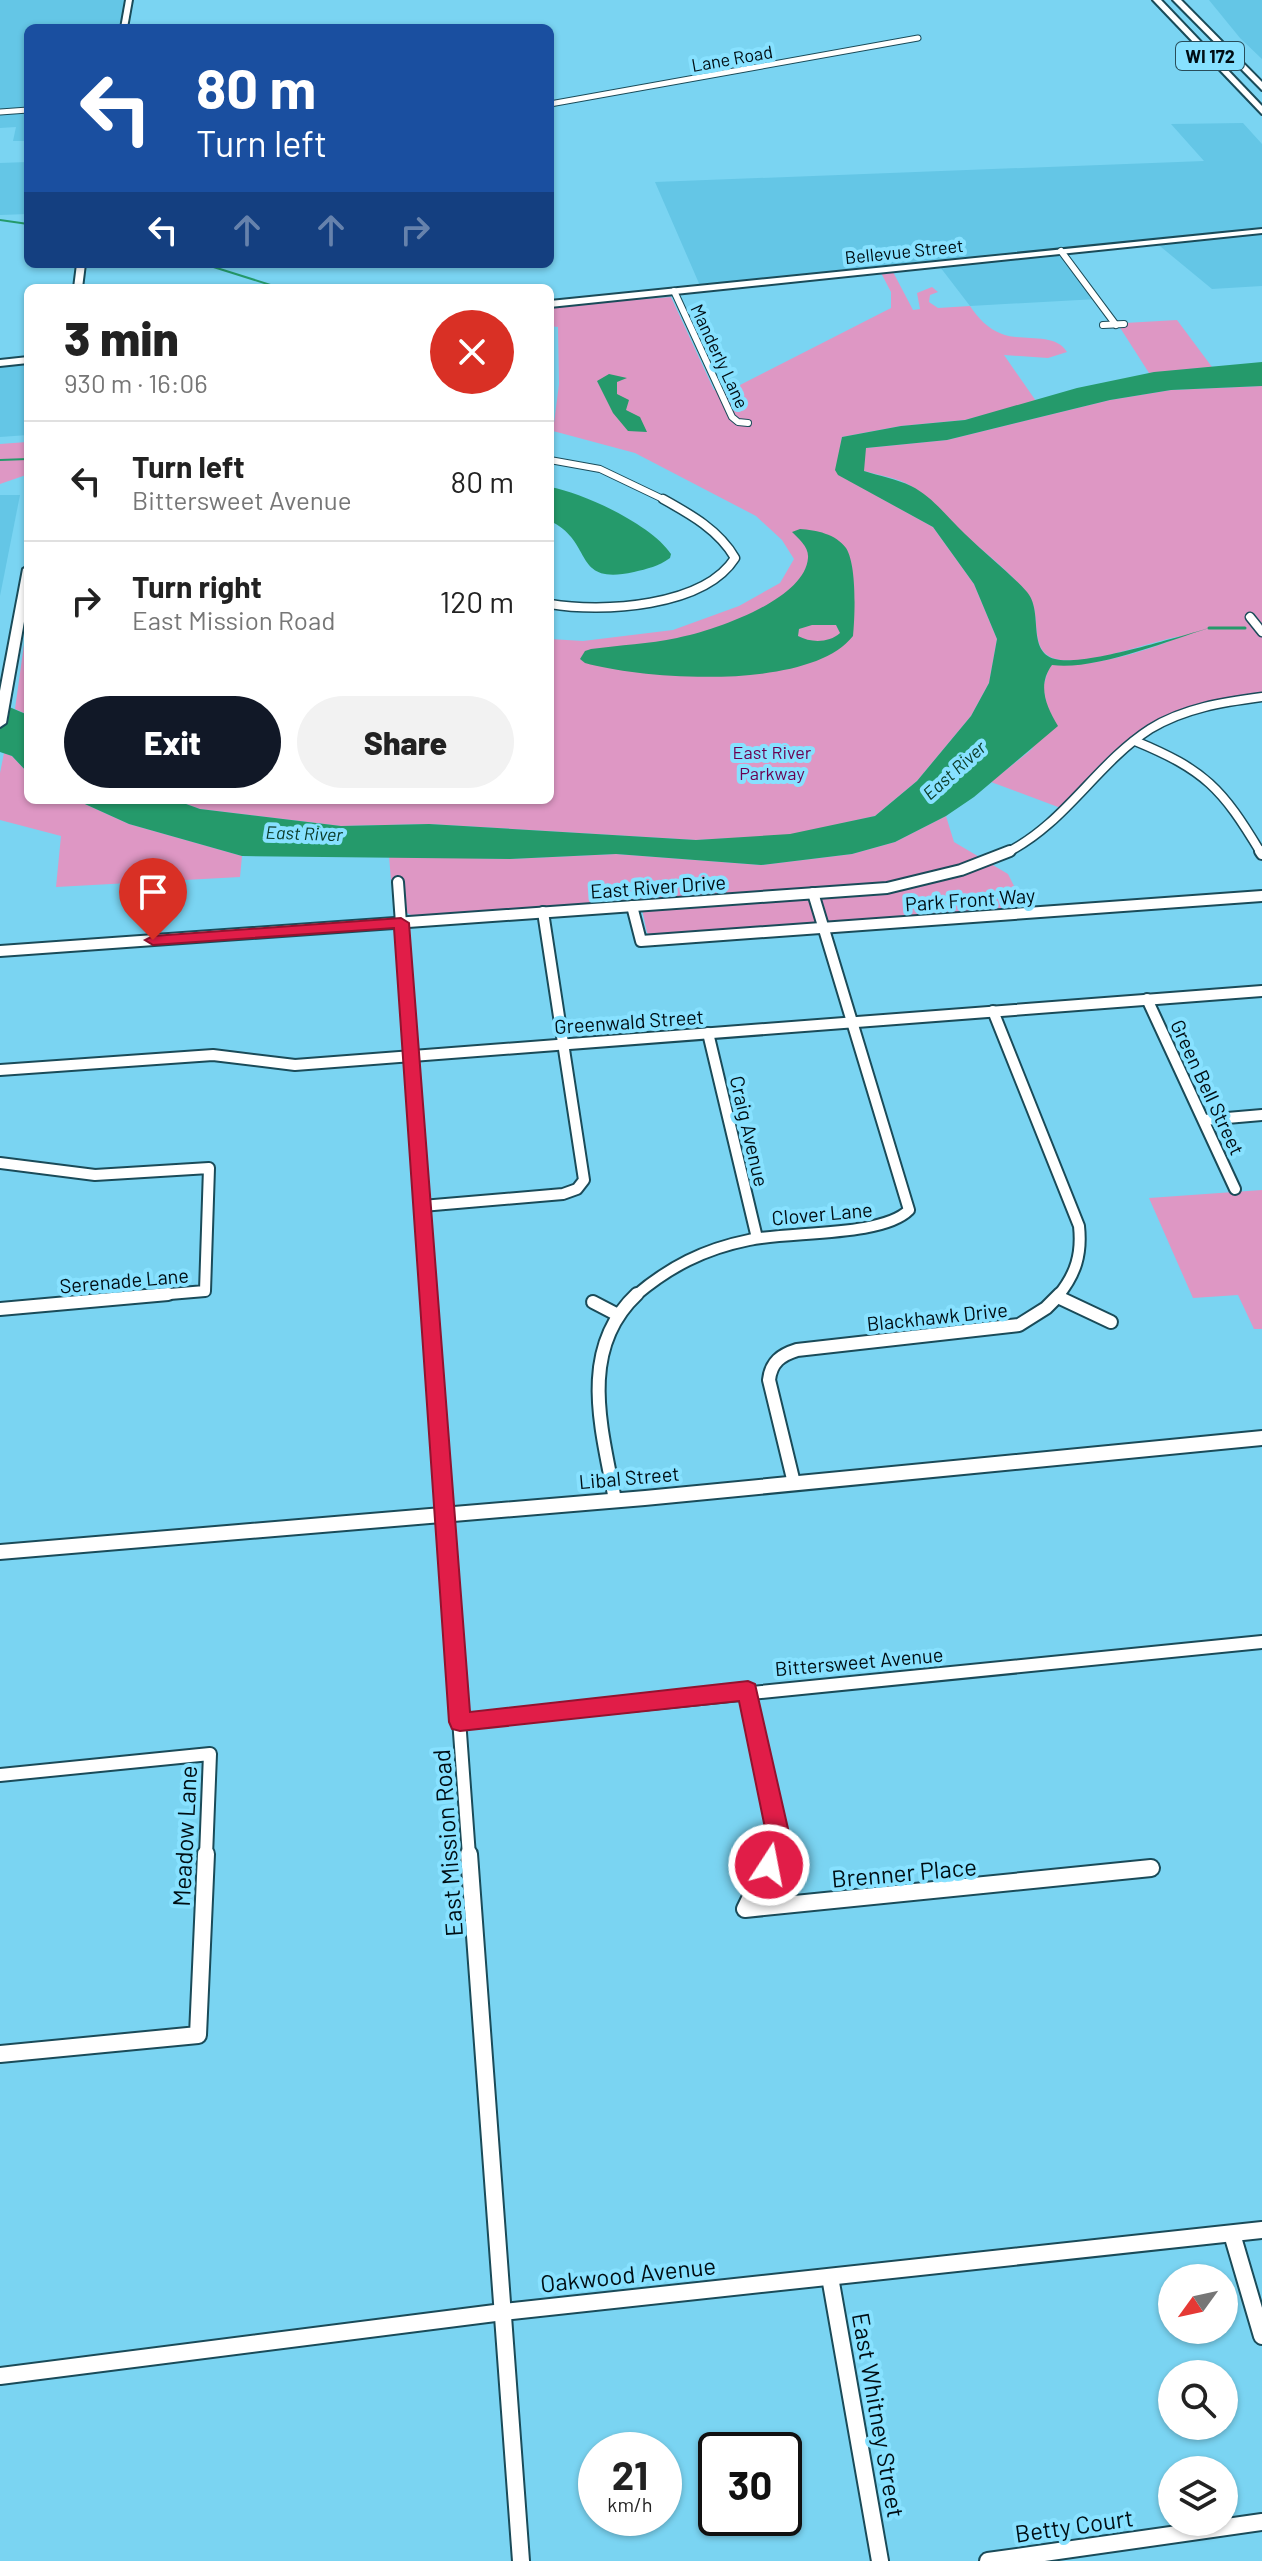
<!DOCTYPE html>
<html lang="en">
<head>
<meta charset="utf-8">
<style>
  :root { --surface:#fff; --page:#f2f2f2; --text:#222; --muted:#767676; --line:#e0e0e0; --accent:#111827 }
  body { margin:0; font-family:Barlow,sans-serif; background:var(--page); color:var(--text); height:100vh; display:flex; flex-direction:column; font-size:30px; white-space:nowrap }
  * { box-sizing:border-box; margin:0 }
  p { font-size:26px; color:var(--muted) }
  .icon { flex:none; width:44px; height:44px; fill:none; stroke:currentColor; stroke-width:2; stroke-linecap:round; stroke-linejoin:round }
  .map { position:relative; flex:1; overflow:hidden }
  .panel { position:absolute; left:24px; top:284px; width:530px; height:520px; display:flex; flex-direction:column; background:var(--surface); border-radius:12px; box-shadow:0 2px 6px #0004 }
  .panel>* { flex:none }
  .guide { position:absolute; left:24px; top:24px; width:530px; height:244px; border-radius:12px; box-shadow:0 2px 6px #0004; background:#1a4fa0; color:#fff; overflow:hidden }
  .needle { width:52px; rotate:237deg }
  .fabs { position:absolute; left:1158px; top:2264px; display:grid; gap:16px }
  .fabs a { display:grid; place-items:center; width:80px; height:80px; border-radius:50%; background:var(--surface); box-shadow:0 2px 6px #0004; font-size:40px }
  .speed { position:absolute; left:578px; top:2432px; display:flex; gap:16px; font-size:40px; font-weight:700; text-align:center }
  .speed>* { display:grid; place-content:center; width:104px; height:104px; border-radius:50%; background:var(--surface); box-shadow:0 2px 6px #0004; line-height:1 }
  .speed small { font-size:20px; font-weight:400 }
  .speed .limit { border:4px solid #111; border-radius:12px; background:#fff; color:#111 }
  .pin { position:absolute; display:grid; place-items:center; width:68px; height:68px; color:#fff; margin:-82px -34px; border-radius:50% 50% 50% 0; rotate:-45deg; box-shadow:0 0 8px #0007 }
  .pin .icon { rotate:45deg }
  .me { position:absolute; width:88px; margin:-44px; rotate:11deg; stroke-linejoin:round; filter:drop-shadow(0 0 6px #0008) }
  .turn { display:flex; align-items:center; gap:28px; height:168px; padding:0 40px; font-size:36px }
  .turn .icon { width:104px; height:104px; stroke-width:2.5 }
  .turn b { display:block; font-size:56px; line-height:68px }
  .lanes { display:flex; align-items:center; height:76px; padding:0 40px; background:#0003; justify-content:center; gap:40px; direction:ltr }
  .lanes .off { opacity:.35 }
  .round { display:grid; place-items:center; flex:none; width:84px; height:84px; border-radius:42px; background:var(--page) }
  .overview { display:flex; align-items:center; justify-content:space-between; height:136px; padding:0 40px }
  h1 { font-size:48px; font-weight:800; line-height:60px }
  .cta { display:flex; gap:16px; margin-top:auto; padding:16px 40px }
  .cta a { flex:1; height:92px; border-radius:48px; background:var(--accent); color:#fff; font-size:32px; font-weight:800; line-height:92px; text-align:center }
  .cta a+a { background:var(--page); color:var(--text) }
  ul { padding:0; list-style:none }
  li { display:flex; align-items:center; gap:24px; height:120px; padding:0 40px; border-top:2px solid var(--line) }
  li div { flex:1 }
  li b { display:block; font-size:30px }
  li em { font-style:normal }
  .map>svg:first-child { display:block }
  .built { fill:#64c6e6 }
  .green { fill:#de97c4 }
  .water { fill:#259a6b; fill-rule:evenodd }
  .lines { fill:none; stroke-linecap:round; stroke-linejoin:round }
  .stream-far1 { stroke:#259a6b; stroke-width:2 }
  .stream { stroke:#259a6b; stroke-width:3 }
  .street-far5-casing { stroke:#1a4b59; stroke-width:7 }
  .street-far4-casing { stroke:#1a4b59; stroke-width:8 }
  .street-far3-casing { stroke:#1a4b59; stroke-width:11 }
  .street-far2-casing { stroke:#1a4b59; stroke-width:14 }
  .street-far1-casing { stroke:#1a4b59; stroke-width:16 }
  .street-casing { stroke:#1a4b59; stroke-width:20 }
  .secondary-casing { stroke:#1a4b59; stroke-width:4 }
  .highway-casing { stroke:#1a4b59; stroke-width:4 }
  .street-far5 { stroke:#fff; stroke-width:5 }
  .street-far4 { stroke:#fff; stroke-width:6 }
  .street-far3 { stroke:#fff; stroke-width:8 }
  .street-far2 { stroke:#fff; stroke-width:10 }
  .street-far1 { stroke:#fff; stroke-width:12 }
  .street { stroke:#fff; stroke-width:16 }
  .secondary { fill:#fff; fill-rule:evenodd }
  .highway { fill:#fff; fill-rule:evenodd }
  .route { fill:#e11d48; stroke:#92132f; stroke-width:2 }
  .labels { text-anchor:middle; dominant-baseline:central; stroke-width:8; stroke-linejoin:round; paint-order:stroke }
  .shield { fill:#87e1ff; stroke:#284d5a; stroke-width:2 }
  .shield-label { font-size:18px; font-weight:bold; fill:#000e14 }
  .far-street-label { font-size:18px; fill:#000e14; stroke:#87e1ff }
  .far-park-label { font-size:18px; fill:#6a0051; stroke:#87e1ff }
  .far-water-label { font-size:18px; font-style:italic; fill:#093926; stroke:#87e1ff }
  .street-label { font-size:20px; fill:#000e14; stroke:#87e1ff }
  .near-street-label { font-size:24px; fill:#000e14; stroke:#87e1ff }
</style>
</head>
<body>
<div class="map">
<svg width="1262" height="2561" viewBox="0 0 1262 2561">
  <rect width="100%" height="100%" fill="#7ad4f2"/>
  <g class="built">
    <polygon points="0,0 129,0 124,28 28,28 28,141 13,141 16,127 0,128"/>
    <polygon points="1209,0 1262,0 1262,59 1240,38"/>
    <polygon points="1243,123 1262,144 1262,286 1212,289 1155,242 1062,251 1097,299 970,306 937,263 701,288 655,182 1204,161 1171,124"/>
    <polygon points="28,162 28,214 0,215 0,163"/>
    <polygon points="28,361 28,435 0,437 0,364"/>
    <polygon points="0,495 20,495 0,596"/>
  </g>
  <g class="green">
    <path d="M892,270L913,310L920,309L917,293L932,287L938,292L930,295L929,302L938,308L970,306C978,318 988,329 1002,334C1022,342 1055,332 1067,352L1048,358L1004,355L1036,401L965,420L901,426L842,437L838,460L866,448L947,440L1110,400L1171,390L1262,386V697L1194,709L1145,733L1066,810L991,782L1032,749L1047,708L1043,687L1049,667L1053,664C1083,670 1153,650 1181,636C1148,642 1086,667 1056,659C1026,651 1044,613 1027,593C1006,568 980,549 956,527C942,514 927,496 911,486C898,478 878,475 864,471L863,466L836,468L839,475L933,527L974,584L997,639L989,683L971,716L917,781L875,816L790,835L696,840L429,824L341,826L200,809L175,800H550V639L583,641L673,630L739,606L780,583L794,559L782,540L756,516L635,453L553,431L559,384L558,327L550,326V306L671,297L714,390L740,385L891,308V292L880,271Z"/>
    <polygon points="1177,320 1212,367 1149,373 1119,326 1125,323"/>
    <polygon points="27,442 26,475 0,484 0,444"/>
    <polygon points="28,616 28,715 15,709"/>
    <polygon points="4,753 12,756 28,773 28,800 76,800 129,824 242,856 240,877 56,887 61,836 0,820 0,773"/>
    <polygon points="946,816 954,842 1008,874 1025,908 652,935 647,933 640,900 413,916 407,913 403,880 391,880 389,856 510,859 616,854 761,865 852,854 895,842"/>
    <polygon points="1262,1190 1262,1329 1254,1329 1238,1295 1193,1298 1149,1198"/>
  </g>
  <g class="water">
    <path d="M1262,362V386L1171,390L1110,400L947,440L866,448L864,471C879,476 897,479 911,486C933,497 947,517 965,534C985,554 1008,571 1027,592C1044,612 1026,651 1055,659C1082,667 1177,637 1209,628C1167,641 1094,671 1052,665C1037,685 1046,706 1058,726L974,797L946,816L895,842L852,854L761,865L616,854L510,859L242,856L129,824L76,800H175L200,809L341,826L429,824L696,840L790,834L875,816L917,781L971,716L989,683L997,639L974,584L933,527L838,475L835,470L842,437L901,426L965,420L1077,388L1154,372Z"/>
    <polygon points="609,374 627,378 617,382 617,394 629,400 626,410 640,417 647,432 628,431 613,413 597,381"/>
    <path d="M550,487C584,493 652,525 671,554L670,558C659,566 647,569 634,572C571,586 595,542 550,521Z"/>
    <path d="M800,529C816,530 836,534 846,548C857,565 855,616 853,636C810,691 646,680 585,663L580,659L585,651L591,649C620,645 649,644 677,638C713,631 805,600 808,558C809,547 799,539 792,532ZM812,625H836L840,633C829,643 811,643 798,636L799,629Z"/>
    <polygon points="0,703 28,715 28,773 12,756 0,752"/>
  </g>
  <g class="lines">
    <g class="stream-far1">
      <polyline points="0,220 28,224"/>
      <polyline points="204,264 280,288"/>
      <polyline points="0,460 28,459"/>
    </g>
    <polyline class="stream" points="1209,628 1245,628"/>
    <g class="street-far5-casing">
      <g id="street-far5">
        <polyline points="550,104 918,38"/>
        <polyline points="0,112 28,110"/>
      </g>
    </g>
    <g class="street-far4-casing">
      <g id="street-far4">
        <polyline points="1061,251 1116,325"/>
        <polyline points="674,291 732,417 738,422 748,423"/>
        <polyline points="1103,325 1124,324"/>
        <polyline points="550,460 600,469 667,501"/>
      </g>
    </g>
    <g class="street-far3-casing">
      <g id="street-far3">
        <path d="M550,604C602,613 704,607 735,558C719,530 690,514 663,499"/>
        <polyline points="1250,617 1262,632"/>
        <path d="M1135,741C1205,770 1222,788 1261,853"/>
        <path d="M1006,853C1065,824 1096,764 1150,729C1184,708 1224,702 1262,697"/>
      </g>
    </g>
    <g class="street-far2-casing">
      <g id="street-far2">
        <polyline points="1260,851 1262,854"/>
        <polyline points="398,882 428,1296"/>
        <polyline points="632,906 641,941 1262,896"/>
        <polyline points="0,951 887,888 961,870 1010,851"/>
        <polyline points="1147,999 1235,1189"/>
        <path d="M993,1011L1079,1226C1082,1254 1076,1274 1058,1296"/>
        <polyline points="708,1033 757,1238"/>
        <polyline points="0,1070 213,1055 295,1065 1262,991"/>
        <polyline points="1204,1120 1262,1115"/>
        <polyline points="0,1163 95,1175 209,1168 205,1291 146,1296"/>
        <polyline points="422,1206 563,1194 577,1189 584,1180 543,912"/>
        <path d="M635,1296C669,1267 704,1249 749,1240C790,1231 882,1237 909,1210L813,893"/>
      </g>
    </g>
    <g class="street-far1-casing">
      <g id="street-far1">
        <polyline points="428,1294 469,1856"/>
        <polyline points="1058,1297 1111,1322"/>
        <polyline points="593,1302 618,1315"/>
        <polyline points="0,1309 168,1294"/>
        <path d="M794,1483L769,1380C771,1362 781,1355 797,1350L1019,1325L1046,1308L1060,1294"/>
        <path d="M615,1500C602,1430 577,1350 637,1294"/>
        <polyline points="748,1691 778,1833 772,1856"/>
        <polyline points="460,1722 1262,1642"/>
        <polyline points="0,1775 210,1754 206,1856"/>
      </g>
    </g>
    <g class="street-casing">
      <g id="street">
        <polyline points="469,1854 521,2561"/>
        <polyline points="772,1854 745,1909 1151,1868"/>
        <polyline points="0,2054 198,2035 206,1854"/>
        <polyline points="1232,2234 1262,2336"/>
        <polyline points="830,2277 880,2561"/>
        <polyline points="0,2376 503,2312 1262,2230"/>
        <polyline points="988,2561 1262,2522"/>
      </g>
    </g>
    <g class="secondary-casing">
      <g id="secondary">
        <polygon points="126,0 132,0 127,28 121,28"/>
        <polygon points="1262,229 1262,233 550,307 550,301"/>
        <polygon points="77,264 85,264 82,288 74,288"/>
        <polygon points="28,357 28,363 0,366 0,360"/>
        <polygon points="28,566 28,599 6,723 0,727 0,691 23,569"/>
        <polygon points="1262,1431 1262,1445 645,1505 0,1559 0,1545 645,1491"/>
      </g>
    </g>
    <g class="highway-casing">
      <g id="highway">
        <polygon points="1153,0 1161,0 1262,106 1262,114"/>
        <polygon points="1173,0 1181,0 1262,82 1262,90"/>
      </g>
    </g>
    <use href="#street-far5" class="street-far5"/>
    <use href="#street-far4" class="street-far4"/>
    <use href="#street-far3" class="street-far3"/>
    <use href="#street-far2" class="street-far2"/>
    <use href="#street-far1" class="street-far1"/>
    <use href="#street" class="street"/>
    <use href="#secondary" class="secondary"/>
    <use href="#highway" class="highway"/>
  </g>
  <polygon class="route" points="401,918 409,923 470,1712 748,1681 755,1684 789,1833 777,1872 769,1875 760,1872 757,1865 766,1833 739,1701 460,1731 452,1729 449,1722 394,928 153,945 145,940 153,936"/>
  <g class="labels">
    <rect class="shield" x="1176" y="42" width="68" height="28" rx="6"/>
    <g class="shield-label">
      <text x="1210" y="56">WI 172</text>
    </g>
    <g class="far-street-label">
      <text transform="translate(732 58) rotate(-10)">Lane Road</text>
      <text transform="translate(904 251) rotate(-6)">Bellevue Street</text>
      <text transform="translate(720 356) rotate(65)">Manderly Lane</text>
    </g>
    <g class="far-park-label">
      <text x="772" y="752">East River<tspan x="772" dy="21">Parkway</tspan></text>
    </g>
    <g class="far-water-label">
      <text transform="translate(954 770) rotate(-42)">East River</text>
      <text transform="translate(304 833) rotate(2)">East River</text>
    </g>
    <g class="street-label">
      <text transform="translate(658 886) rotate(-4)">East River Drive</text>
      <text transform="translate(970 899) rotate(-4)">Park Front Way</text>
      <text transform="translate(629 1021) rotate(-4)">Greenwald Street</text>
      <text transform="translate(1208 1087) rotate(65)">Green Bell Street</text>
      <text transform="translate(750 1131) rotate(77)">Craig Avenue</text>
      <text transform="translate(822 1213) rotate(-5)">Clover Lane</text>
      <text transform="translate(124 1280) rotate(-5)">Serenade Lane</text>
      <text transform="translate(937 1316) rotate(-6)">Blackhawk Drive</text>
      <text transform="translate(629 1477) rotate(-5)">Libal Street</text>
      <text transform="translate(859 1661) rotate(-5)">Bittersweet Avenue</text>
    </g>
    <g class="near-street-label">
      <text transform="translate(184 1836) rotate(-87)">Meadow Lane</text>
      <text transform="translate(447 1843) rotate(-94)">East Mission Road</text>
      <text transform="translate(904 1872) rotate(-5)">Brenner Place</text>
      <text transform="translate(628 2274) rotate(-6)">Oakwood Avenue</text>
      <text transform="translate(879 2415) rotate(80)">East Whitney Street</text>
      <text transform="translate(1074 2525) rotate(-8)">Betty Court</text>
    </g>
  </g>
</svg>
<div class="fabs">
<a><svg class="needle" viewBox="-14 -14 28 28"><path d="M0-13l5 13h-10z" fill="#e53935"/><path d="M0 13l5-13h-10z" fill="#767676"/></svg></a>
<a><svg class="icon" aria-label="search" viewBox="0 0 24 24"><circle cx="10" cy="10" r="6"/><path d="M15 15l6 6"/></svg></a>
<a><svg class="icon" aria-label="layers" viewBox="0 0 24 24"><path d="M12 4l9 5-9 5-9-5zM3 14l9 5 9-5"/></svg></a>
</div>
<div class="speed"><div>21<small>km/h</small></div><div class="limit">30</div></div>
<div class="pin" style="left:153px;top:940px;background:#d93025"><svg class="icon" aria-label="arrive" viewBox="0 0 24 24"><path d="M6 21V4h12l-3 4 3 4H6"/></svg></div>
<svg class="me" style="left:769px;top:1865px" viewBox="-20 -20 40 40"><circle r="17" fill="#e11d48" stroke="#fff" stroke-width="3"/><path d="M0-11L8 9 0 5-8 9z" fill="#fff"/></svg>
<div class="guide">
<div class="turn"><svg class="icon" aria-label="left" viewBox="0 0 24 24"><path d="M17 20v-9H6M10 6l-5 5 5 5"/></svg><div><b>80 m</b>Turn left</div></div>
<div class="lanes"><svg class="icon" aria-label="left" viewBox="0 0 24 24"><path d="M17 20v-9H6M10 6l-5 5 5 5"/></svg><svg class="icon off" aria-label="ahead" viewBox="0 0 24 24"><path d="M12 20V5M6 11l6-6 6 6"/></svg><svg class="icon off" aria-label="ahead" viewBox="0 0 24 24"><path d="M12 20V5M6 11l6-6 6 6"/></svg><svg class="icon off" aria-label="right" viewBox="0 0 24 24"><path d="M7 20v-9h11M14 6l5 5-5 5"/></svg></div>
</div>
<section class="panel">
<div class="overview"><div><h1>3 min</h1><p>930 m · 16:06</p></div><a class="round" style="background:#d93025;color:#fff"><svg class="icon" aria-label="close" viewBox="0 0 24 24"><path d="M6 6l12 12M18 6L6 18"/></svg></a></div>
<ul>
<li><svg class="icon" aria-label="left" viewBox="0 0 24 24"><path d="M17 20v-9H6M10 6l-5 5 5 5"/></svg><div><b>Turn left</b><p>Bittersweet Avenue</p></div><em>80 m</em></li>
<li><svg class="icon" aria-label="right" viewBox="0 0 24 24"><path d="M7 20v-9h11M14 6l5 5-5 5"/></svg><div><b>Turn right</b><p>East Mission Road</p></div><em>120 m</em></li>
</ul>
<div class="cta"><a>Exit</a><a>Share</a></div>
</section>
</div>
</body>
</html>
